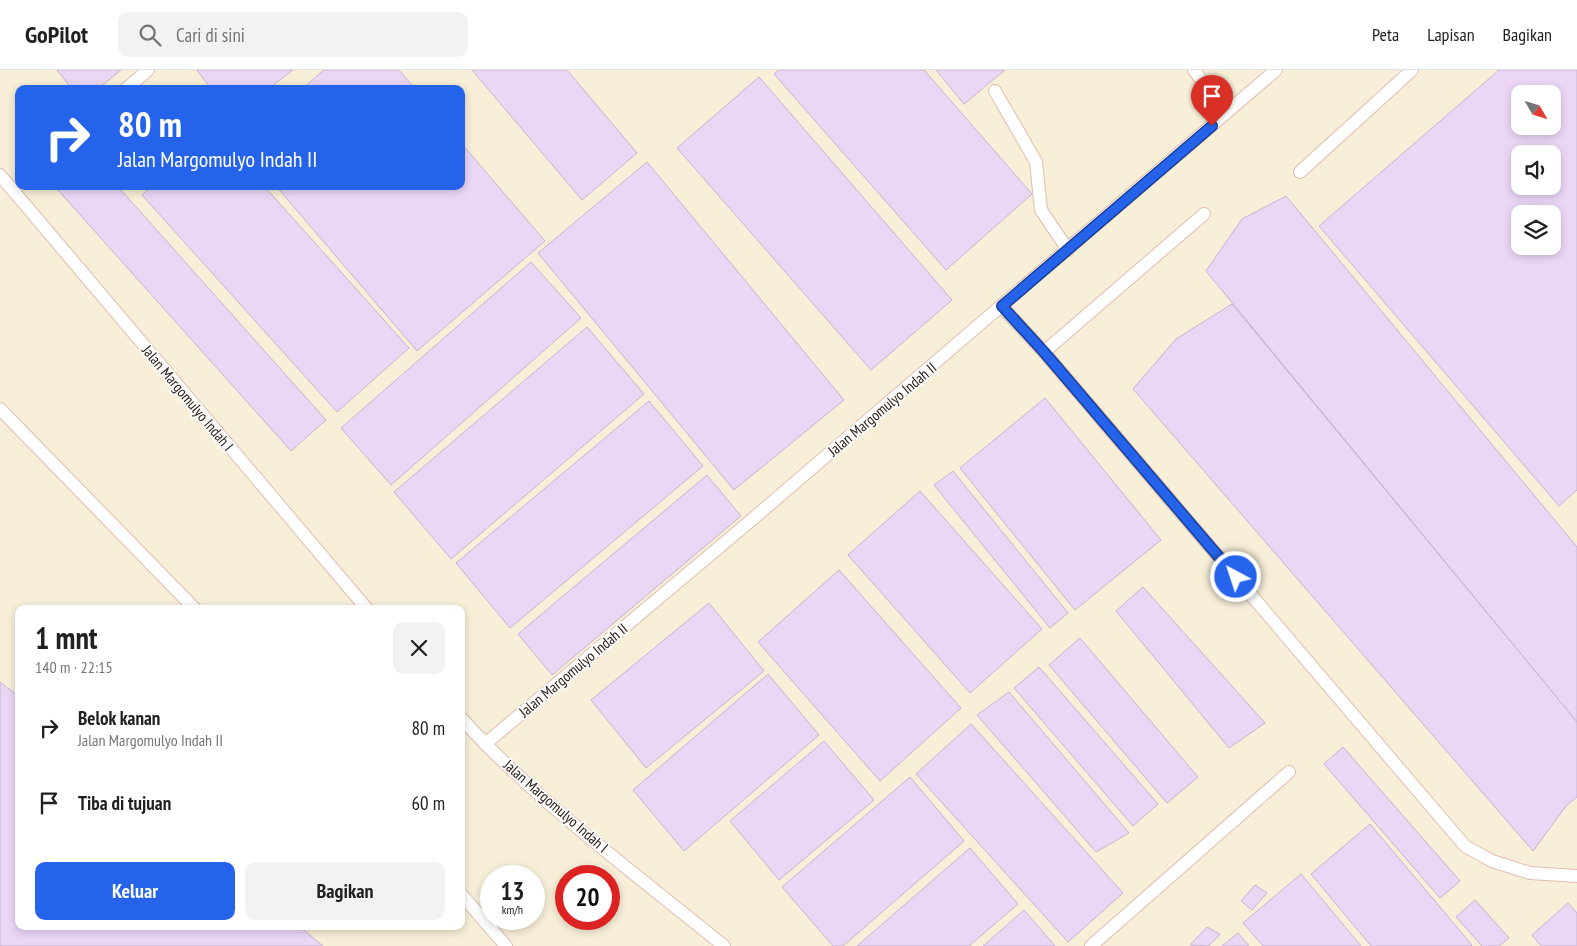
<!DOCTYPE html>
<html lang="id">
<head>
<meta charset="utf-8">
<style>
  :root { --surface:#fff; --page:#f2f2f2; --text:#202124; --muted:#757577; --line:#e0e0e0; --accent:#2563eb }
  body { margin:0; font-family:"PT Sans Narrow",sans-serif; background:var(--page); color:var(--text); height:100vh; display:flex; flex-direction:column; font-size:19px; white-space:nowrap }
  * { box-sizing:border-box; margin:0 }
  p { font-size:16px; color:var(--muted) }
  .icon { flex:none; width:28px; height:28px; fill:none; stroke:currentColor; stroke-width:2; stroke-linecap:round; stroke-linejoin:round }
  .map { position:relative; flex:1; overflow:hidden }
  .drawer { position:absolute; left:15px; top:535px; width:450px; height:325px; display:flex; flex-direction:column; background:var(--surface); border-radius:10px; box-shadow:0 2px 8px #0003 }
  .drawer>* { flex:none }
  .hud { position:absolute; left:15px; top:15px; width:450px; height:105px; border-radius:10px; box-shadow:0 2px 8px #0003; background:#2563eb; color:#fff; overflow:hidden }
  .needle { width:32px; rotate:129deg }
  .fabs { position:absolute; left:1511px; top:15px; display:grid; gap:10px }
  .fabs a { display:grid; place-items:center; width:50px; height:50px; border-radius:10px; background:var(--surface); box-shadow:0 2px 8px #0003; font-size:25px }
  .speed { position:absolute; left:480px; top:795px; display:flex; gap:10px; font-size:25px; font-weight:700; text-align:center }
  .speed>* { display:grid; place-content:center; width:65px; height:65px; border-radius:50%; background:var(--surface); box-shadow:0 2px 8px #0003; line-height:1 }
  .speed small { font-size:12px; font-weight:400 }
  .speed .limit { border:8px solid #d22; background:#fff; color:#111 }
  .pin { position:absolute; display:grid; place-items:center; width:42px; height:42px; color:#fff; margin:-51px -21px; border-radius:50% 50% 50% 0; rotate:-45deg; box-shadow:0 0 5px #0007 }
  .pin .icon { rotate:45deg }
  .me { position:absolute; width:55px; margin:-28px; rotate:320deg; stroke-linejoin:round; filter:drop-shadow(0 0 4px #0008) }
  .turn { display:flex; align-items:center; gap:18px; height:105px; padding:0 20px; font-size:22px }
  .turn .icon { width:65px; height:65px; stroke-width:2.5 }
  .turn b { display:block; font-size:35px; line-height:42px }
  .round { display:grid; place-items:center; flex:none; width:52px; height:52px; border-radius:10px; background:var(--page) }
  .head { display:flex; align-items:center; justify-content:space-between; height:85px; padding:0 20px }
  h1 { font-size:30px; font-weight:600; line-height:38px }
  .primary-button { display:flex; gap:10px; margin-top:auto; padding:10px 20px }
  .primary-button a { flex:1; height:58px; border-radius:10px; background:var(--accent); color:#fff; font-size:20px; font-weight:600; line-height:58px; text-align:center }
  .primary-button a+a { background:var(--page); color:var(--text) }
  ul { padding:0; list-style:none }
  li { display:flex; align-items:center; gap:15px; height:75px; padding:0 20px }
  li div { flex:1 }
  li b { display:block; font-size:19px }
  li em { font-style:normal }
  header { display:flex; align-items:center; gap:30px; box-sizing:border-box; height:70px; padding:0 25px; background:var(--surface); border-bottom:1px solid var(--line) }
  header strong { font-size:24px }
  nav { display:flex; gap:28px; margin-inline-start:auto; font-size:18px }
  .search { width:350px; height:45px; background:var(--page); display:flex; align-items:center; gap:12px; box-sizing:border-box; padding:0 18px; border-radius:10px; color:var(--muted); font-size:19px }
  .map>svg:first-child { display:block }
  .industrial { fill:#f8efd9; fill-rule:evenodd }
  .building { fill:#ebd6f6; stroke:#c7b2d1; fill-rule:evenodd }
  .lines { fill:none; stroke-linecap:round; stroke-linejoin:round }
  .service-casing { stroke:#e2bcae; stroke-width:14 }
  .service { stroke:#fff; stroke-width:12 }
  .route-casing { stroke:#184099; stroke-width:12 }
  .route { stroke:#2563eb; stroke-width:9 }
  .labels { text-anchor:middle; dominant-baseline:central; stroke-width:4; stroke-linejoin:round; paint-order:stroke }
  .street-label { font-size:15px; fill:#2d201a; stroke:#f9faf9 }
</style>
</head>
<body>
<header>
<strong>GoPilot</strong>
<div class="search"><svg class="icon" aria-label="search" viewBox="0 0 24 24"><circle cx="10" cy="10" r="6"/><path d="M15 15l6 6"/></svg>Cari di sini</div>
<nav><a>Peta</a><a>Lapisan</a><a>Bagikan</a></nav>
</header>
<div class="map">
<svg width="1577" height="876" viewBox="0 0 1577 876">
  <rect width="100%" height="100%" fill="#f9faf9"/>
  <path class="industrial" d="M0,0H1577V876H0ZM19,19H461V116H19ZM1520,24H1552V56H1520ZM1520,84H1552V116H1520ZM1520,144H1552V176H1520ZM19,539H461V856H19ZM491,806H534V849H491ZM566,806H609V849H566Z"/>
  <g class="building">
    <polygon points="57,0 121,0 98,19 72,19"/>
    <polygon points="197,0 293,0 268,19 211,19"/>
    <polygon points="324,0 399,0 415,19 302,19"/>
    <polygon points="472,0 567,0 637,83 582,130"/>
    <polygon points="779,0 924,0 1032,124 946,200 774,4"/>
    <polygon points="936,0 1005,0 964,34"/>
    <path d="M1499,0H1577V420L1559,436L1319,156ZM1520,24H1552V56H1520ZM1520,84H1552V116H1520ZM1520,144H1552V176H1520Z"/>
    <polygon points="759,7 952,230 871,300 677,78"/>
    <polygon points="461,73 545,171 417,281 276,116 461,116"/>
    <polygon points="647,92 844,330 734,420 538,183"/>
    <polygon points="61,116 126,116 121,120 326,350 291,381 57,119"/>
    <polygon points="152,116 264,116 409,278 337,342 142,125"/>
    <polygon points="1286,126 1577,477 1577,652 1206,201 1242,149"/>
    <polygon points="531,192 581,248 391,415 341,358"/>
    <polygon points="1232,234 1577,652 1577,727 1566,736 1533,781 1133,319 1176,269"/>
    <polygon points="587,257 644,324 451,489 394,422"/>
    <polygon points="1045,328 1161,470 1075,540 960,398"/>
    <polygon points="649,331 703,396 510,558 456,493"/>
    <polygon points="953,401 1068,543 1050,558 934,415"/>
    <polygon points="707,405 741,446 552,605 518,564"/>
    <polygon points="920,421 1042,559 970,623 848,485"/>
    <polygon points="839,500 961,638 880,711 758,572"/>
    <polygon points="1143,517 1265,653 1229,678 1116,541"/>
    <polygon points="709,533 764,601 646,698 591,630"/>
    <polygon points="1080,568 1198,707 1167,733 1049,595"/>
    <polygon points="1039,597 1158,734 1133,756 1014,618"/>
    <polygon points="768,604 819,665 684,781 633,720"/>
    <polygon points="0,612 19,627 19,856 299,856 323,876 0,876"/>
    <polygon points="1009,622 1129,763 1096,782 977,645"/>
    <polygon points="971,654 1123,823 1068,872 916,704"/>
    <polygon points="824,671 874,730 779,810 730,751"/>
    <polygon points="1343,677 1460,811 1440,828 1324,694"/>
    <polygon points="910,707 964,771 843,876 833,876 782,817"/>
    <polygon points="1370,754 1472,875 1471,876 1371,876 1311,804"/>
    <polygon points="970,778 1018,834 969,876 857,876"/>
    <polygon points="1301,804 1361,876 1263,876 1243,853"/>
    <polygon points="1255,815 1267,823 1252,840 1241,831"/>
    <polygon points="1475,830 1509,868 1499,876 1482,876 1456,847"/>
    <polygon points="1568,833 1577,843 1577,876 1541,876 1532,865"/>
    <polygon points="1024,840 1055,876 983,876"/>
    <polygon points="1207,857 1220,864 1209,876 1190,875"/>
    <polygon points="1238,863 1249,876 1222,876"/>
  </g>
  <g class="lines">
    <g class="service-casing">
      <g id="service">
        <polyline points="1194,0 1226,43"/>
        <polyline points="126,19 148,0"/>
        <polyline points="995,21 1036,92 1041,140 1068,180"/>
        <polyline points="1300,102 1412,0"/>
        <polyline points="0,105 367,539"/>
        <polyline points="1002,237 1044,282 1204,144"/>
        <polyline points="1044,282 1465,776 1492,791 1530,803 1577,806"/>
        <polyline points="0,339 195,539"/>
        <path d="M461,648C536,731 637,805 724,876"/>
        <polyline points="485,674 748,453 1276,0"/>
        <polyline points="461,824 506,876"/>
        <polyline points="1091,876 1289,702"/>
      </g>
    </g>
    <use href="#service" class="service"/>
  </g>
  <g class="lines">
    <g class="route-casing">
      <polyline id="route" points="1212,56 1002,236 1044,282 1236,507"/>
    </g>
    <use href="#route" class="route"/>
  </g>
  <g class="labels">
    <g class="street-label">
      <text transform="translate(188 328) rotate(50)">Jalan Margomulyo Indah I</text>
      <text transform="translate(882 339) rotate(-40)">Jalan Margomulyo Indah II</text>
      <text transform="translate(573 600) rotate(-40)">Jalan Margomulyo Indah II</text>
      <text transform="translate(556 736) rotate(41)">Jalan Margomulyo Indah I</text>
    </g>
  </g>
</svg>
<div class="fabs">
<a><svg class="needle" viewBox="-14 -14 28 28"><path d="M0-13l5 13h-10z" fill="#e53935"/><path d="M0 13l5-13h-10z" fill="#757577"/></svg></a>
<a><svg class="icon" aria-label="sound" viewBox="0 0 24 24"><path d="M4 9h4l5-4v14l-5-4H4zM17 9q2 3 0 6"/></svg></a>
<a><svg class="icon" aria-label="layers" viewBox="0 0 24 24"><path d="M12 4l9 5-9 5-9-5zM3 14l9 5 9-5"/></svg></a>
</div>
<div class="speed"><div>13<small>km/h</small></div><div class="limit">20</div></div>
<div class="pin" style="left:1212px;top:56px;background:#d93025"><svg class="icon" aria-label="arrive" viewBox="0 0 24 24"><path d="M6 21V4h12l-3 4 3 4H6"/></svg></div>
<svg class="me" style="left:1236px;top:507px" viewBox="-20 -20 40 40"><circle r="17" fill="#2563eb" stroke="#fff" stroke-width="3"/><path d="M0-11L8 9 0 5-8 9z" fill="#fff"/></svg>
<div class="hud">
<div class="turn"><svg class="icon" aria-label="right" viewBox="0 0 24 24"><path d="M7 20v-9h11M14 6l5 5-5 5"/></svg><div><b>80 m</b>Jalan Margomulyo Indah II</div></div>
</div>
<section class="drawer">
<div class="head"><div><h1>1 mnt</h1><p>140 m · 22:15</p></div><a class="round"><svg class="icon" aria-label="close" viewBox="0 0 24 24"><path d="M6 6l12 12M18 6L6 18"/></svg></a></div>
<ul>
<li><svg class="icon" aria-label="right" viewBox="0 0 24 24"><path d="M7 20v-9h11M14 6l5 5-5 5"/></svg><div><b>Belok kanan</b><p>Jalan Margomulyo Indah II</p></div><em>80 m</em></li>
<li><svg class="icon" aria-label="arrive" viewBox="0 0 24 24"><path d="M6 21V4h12l-3 4 3 4H6"/></svg><div><b>Tiba di tujuan</b></div><em>60 m</em></li>
</ul>
<div class="primary-button"><a>Keluar</a><a>Bagikan</a></div>
</section>
</div>
</body>
</html>
